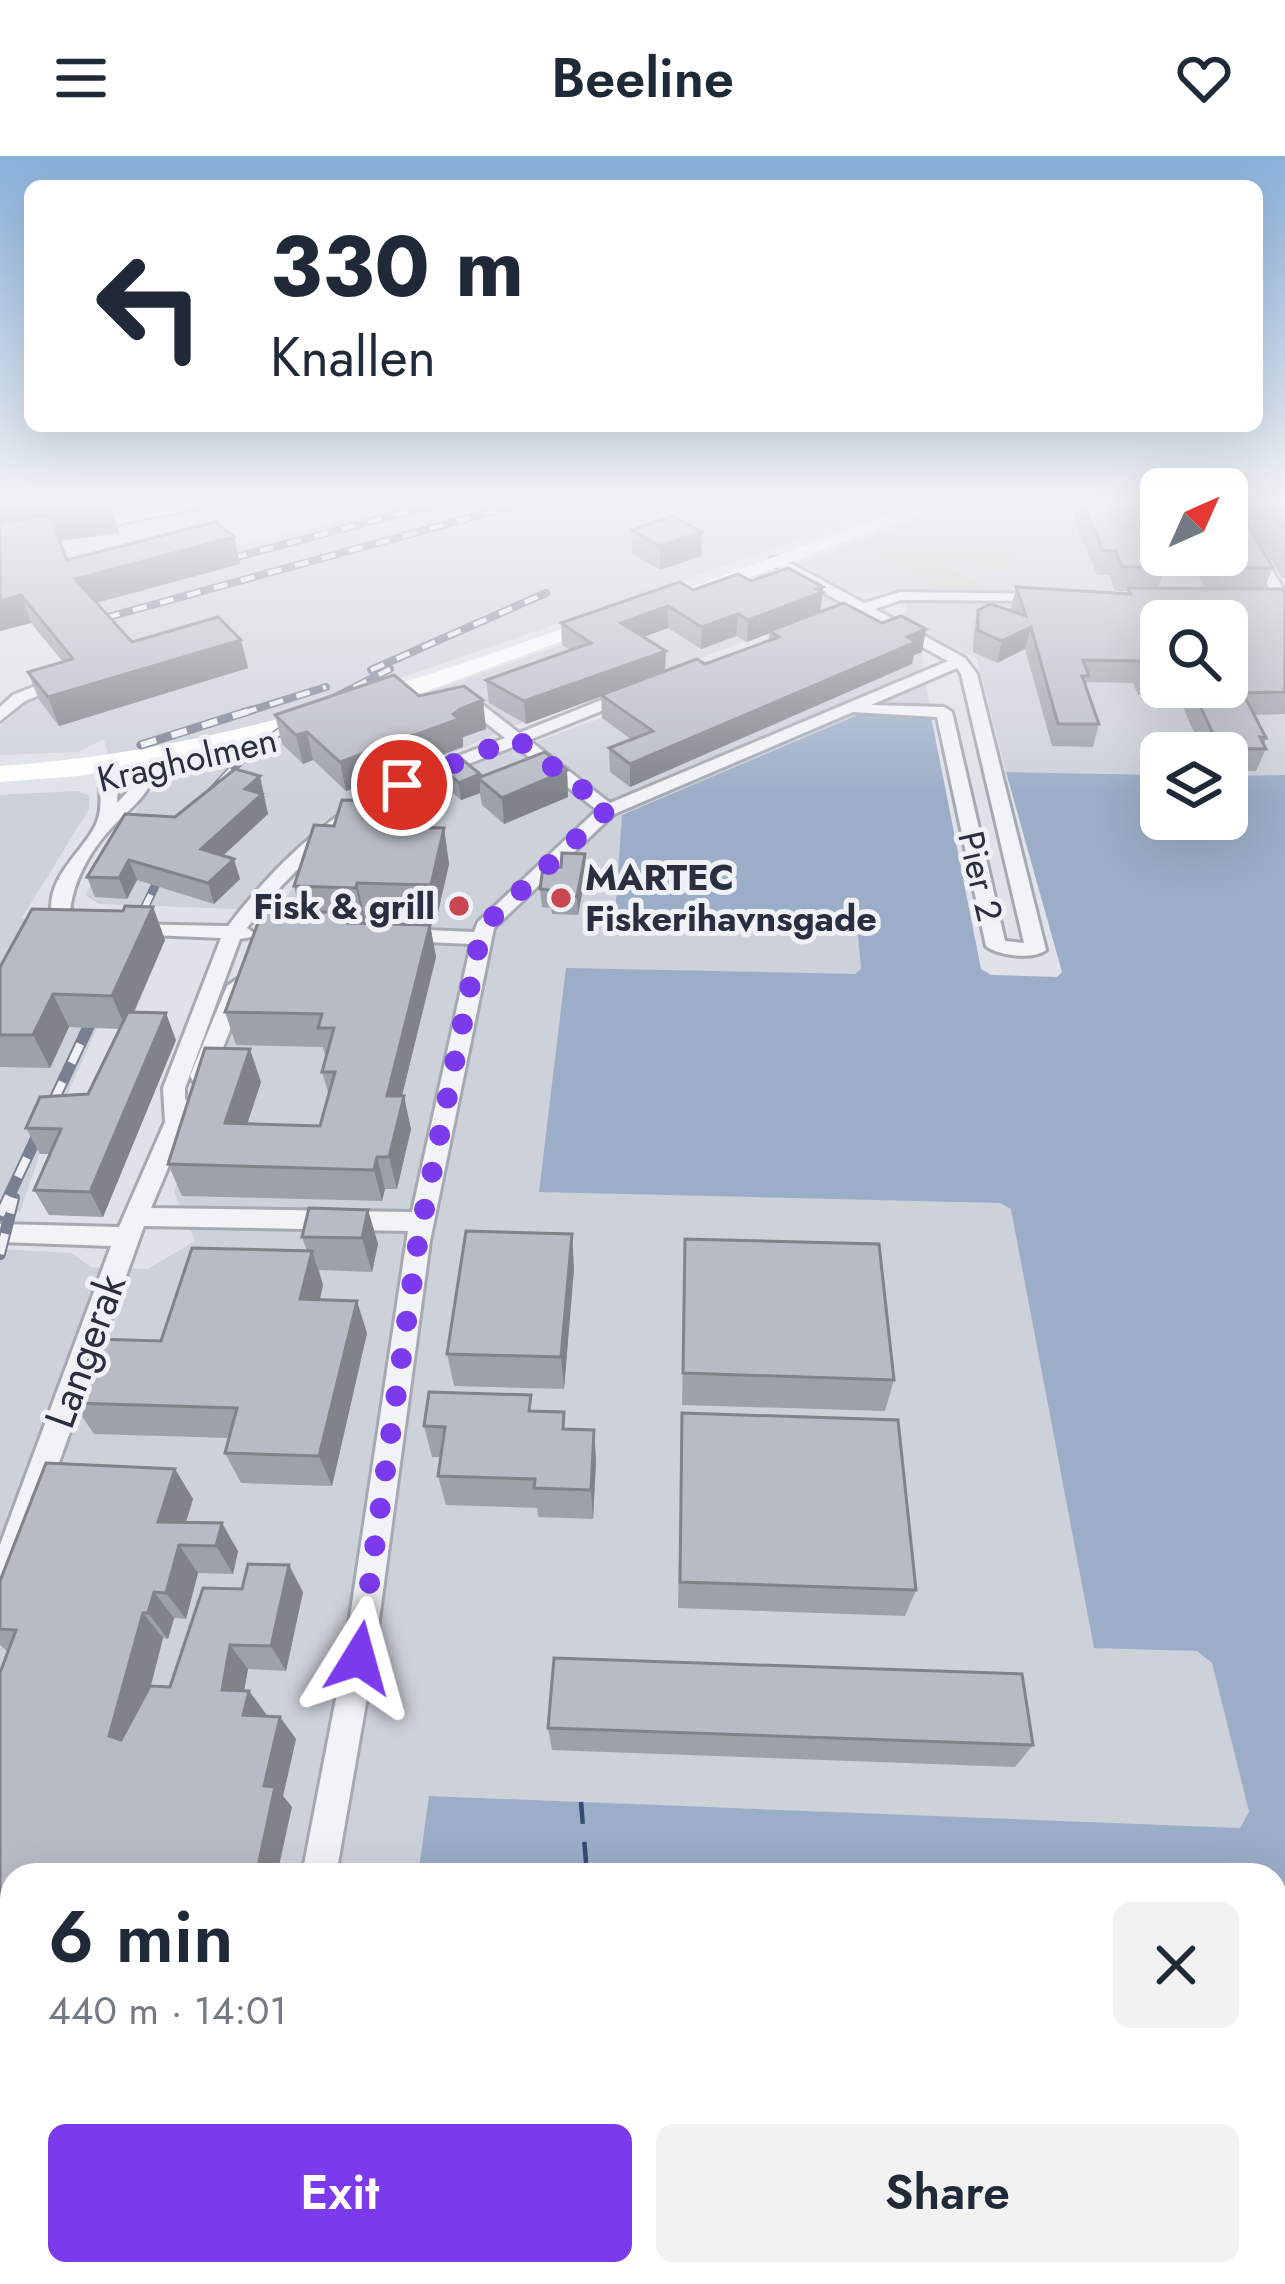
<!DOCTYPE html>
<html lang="en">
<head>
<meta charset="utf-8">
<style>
  :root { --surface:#fff; --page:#f2f2f3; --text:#1f2937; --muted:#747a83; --accent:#7c3aed }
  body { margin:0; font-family:Jost,sans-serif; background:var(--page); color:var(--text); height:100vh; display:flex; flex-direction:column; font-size:45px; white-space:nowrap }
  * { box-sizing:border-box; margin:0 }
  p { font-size:39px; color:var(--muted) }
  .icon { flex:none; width:66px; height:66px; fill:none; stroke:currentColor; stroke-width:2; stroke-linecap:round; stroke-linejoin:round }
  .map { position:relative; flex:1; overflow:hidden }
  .sheet { position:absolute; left:0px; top:1707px; width:1287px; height:423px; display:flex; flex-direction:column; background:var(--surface); border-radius:36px 36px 0 0; box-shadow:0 12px 48px #0002 }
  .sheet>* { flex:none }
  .banner { position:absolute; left:24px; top:24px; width:1239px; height:252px; border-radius:18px; box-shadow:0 12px 48px #0002; background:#fff; color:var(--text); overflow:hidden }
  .needle { width:78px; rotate:45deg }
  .buttons { position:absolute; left:1140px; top:312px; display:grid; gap:24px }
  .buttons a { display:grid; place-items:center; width:108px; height:108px; border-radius:18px; background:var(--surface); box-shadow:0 12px 48px #0002; font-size:60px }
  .pin { position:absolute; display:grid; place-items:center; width:102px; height:102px; color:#fff; margin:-51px; border:6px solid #fff; border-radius:50%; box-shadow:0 3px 12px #0007 }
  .me { position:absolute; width:132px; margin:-66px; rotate:8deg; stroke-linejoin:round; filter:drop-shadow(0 0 9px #0008) }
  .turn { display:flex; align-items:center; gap:42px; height:252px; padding:0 48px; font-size:54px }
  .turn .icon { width:156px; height:156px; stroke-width:2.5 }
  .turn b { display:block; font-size:84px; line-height:102px }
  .round { display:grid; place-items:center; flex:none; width:126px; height:126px; border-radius:18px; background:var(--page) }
  .overview { display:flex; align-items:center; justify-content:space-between; height:204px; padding:0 48px }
  h1 { font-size:72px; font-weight:600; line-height:90px }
  .button { display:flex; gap:24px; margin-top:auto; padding:24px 48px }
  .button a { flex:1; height:138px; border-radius:18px; background:var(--accent); color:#fff; font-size:48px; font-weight:600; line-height:138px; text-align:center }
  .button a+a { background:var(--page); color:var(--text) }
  header { display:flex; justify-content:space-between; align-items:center; height:156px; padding:0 48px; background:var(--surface); font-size:54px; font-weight:600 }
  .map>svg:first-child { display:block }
  .built { fill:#cdd1da; fill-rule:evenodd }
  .green { fill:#c4d2c1 }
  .water { fill:#9badc7 }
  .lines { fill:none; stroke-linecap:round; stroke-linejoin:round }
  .ferry { stroke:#344b71; stroke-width:4.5; stroke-dasharray:22 18; stroke-linecap:butt }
  .street-casing { stroke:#a5a9b2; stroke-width:6 }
  .primary-casing { stroke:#9fa6b3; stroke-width:6 }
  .street { fill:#f2f3f6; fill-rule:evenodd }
  .secondary { fill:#fff; fill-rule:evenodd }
  .primary { fill:#fff; fill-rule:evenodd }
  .rail-far2-casing { stroke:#798091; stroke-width:8 }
  .rail-far1-casing { stroke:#798091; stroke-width:9 }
  .rail-casing { stroke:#798091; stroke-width:12 }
  .rail-far2 { stroke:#eff1f6; stroke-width:4.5; stroke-dasharray:14; stroke-linecap:butt }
  .rail-far1 { stroke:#eff1f6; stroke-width:6; stroke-dasharray:16; stroke-linecap:butt }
  .rail { stroke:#eff1f6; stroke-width:8; stroke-dasharray:21; stroke-linecap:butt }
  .wall { fill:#9da1a9; fill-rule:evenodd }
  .shaded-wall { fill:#80838a }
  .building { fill:#b7bbc5; stroke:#80838a; stroke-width:3 }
  .route { stroke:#7c3aed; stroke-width:21; stroke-dasharray:0 37.8 }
  .poi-dot { fill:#ca4752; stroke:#eff1f6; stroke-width:4.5 }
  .labels { text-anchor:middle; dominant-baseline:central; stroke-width:10; stroke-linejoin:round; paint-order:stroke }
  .far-street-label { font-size:36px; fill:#292f3f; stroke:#eff1f6 }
  .far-poi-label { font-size:36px; font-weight:bold; fill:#292f3f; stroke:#eff1f6; text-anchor:start }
  .street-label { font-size:42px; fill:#292f3f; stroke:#eff1f6 }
</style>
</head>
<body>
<header><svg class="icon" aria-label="menu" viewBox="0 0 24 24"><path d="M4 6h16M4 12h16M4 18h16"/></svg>Beeline<svg class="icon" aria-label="heart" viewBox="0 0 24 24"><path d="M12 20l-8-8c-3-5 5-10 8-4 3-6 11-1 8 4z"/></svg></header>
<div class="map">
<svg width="1285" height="2128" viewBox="0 0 1285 2128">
  <rect width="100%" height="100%" fill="#dfe2e8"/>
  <g class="built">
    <polygon points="417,343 917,343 236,579 109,603 104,583 78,596 0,599 0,571 28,545 75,518 51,461 0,475 0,440 260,385"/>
    <polygon points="1066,357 1161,360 1161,399 1227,399 1260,438 991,434 944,412 963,404 988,416 1008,407 1020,396 1070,377"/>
    <polygon points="852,387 941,433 853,437 800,408"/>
    <polygon points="768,416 784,418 836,447 834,453 513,570 396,622 317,669 238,753 99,748 85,739 144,641 178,619 258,596"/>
    <path d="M918,445L1261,452L1285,473V619L1227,620V597H1161V619L1006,616L977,503L894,460L907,455L906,447ZM1161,465H1227V531H1161Z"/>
    <polygon points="921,494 931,560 622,658 616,759 857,769 861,814 855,818 1001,1047 1012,1053 1094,1491 1198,1495 1212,1507 1249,1657 1240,1673 430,1640 418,1719 12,1719 12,2118 361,2118 360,2128 0,2128 0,1093 71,1097 91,1111 148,1113 195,1085 174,1036 275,756 301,721 384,651 436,623 636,549"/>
    <polygon points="77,635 90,640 89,653 22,762 138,783 40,998 20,1056 0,1055 0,639"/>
  </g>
  <g class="green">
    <polygon points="735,343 872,343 778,376 778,362 754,351 724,349"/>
    <polygon points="975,343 1074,343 1161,360 1067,357 1070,376 1020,396 1007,414 988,416 963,404 946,411 991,434 941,433 852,387"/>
  </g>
  <polygon class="water" points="860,558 931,560 981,813 991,819 1057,821 1062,816 1006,616 1161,619 1161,663 1227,663 1227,620 1285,619 1285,2128 360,2128 361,2118 1275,2118 1275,1719 418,1719 429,1640 1240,1672 1249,1656 1212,1507 1197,1495 1094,1492 1011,1053 1000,1047 539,1036 566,812 855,818 861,813 857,769 850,765 615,760 622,659"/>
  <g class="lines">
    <g class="ferry">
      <polyline points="581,1646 586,1706 614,1719"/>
      <polyline points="1275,2033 1285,2038"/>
    </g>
    <g class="street-casing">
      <g id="street">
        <polygon points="1227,348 1233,352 1285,435 1285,450 1278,446 1227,363"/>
        <path d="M771,402H781L864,447L900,436L1049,438L1051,441L1044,445L901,444L875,453L965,502L977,518L1046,794C1033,804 999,800 986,790L937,561L853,556L614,658L494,772L430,1085L374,1501L336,1719H302L344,1501L408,1075L144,1070L15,1429L10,1439L0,1443V1389L111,1090L0,1086V1068L119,1071L165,966L163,932L221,782L129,778L122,776V768L228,770C273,711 331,655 399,624C434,608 470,596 505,582L467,552V546H479L519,577L624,535H636V541L529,584L610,647L948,505L861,457L820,467V461L850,451L771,408ZM957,512L961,518L1024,787L1005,785L952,556L944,551L871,549ZM515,590L597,654L478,766L474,776L404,773L394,779L404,785L471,788L412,1056L151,1052L194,950L185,943V932L240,783L251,781L254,777L247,772C289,715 346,663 410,632C444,616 480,604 515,590Z"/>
        <polygon points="58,521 64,523 64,529 25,545 0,565 0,551 13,539"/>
        <path d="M124,605L154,618C148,639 134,649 119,664C94,688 72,723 70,758L92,768L82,774L53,765C41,721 88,694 98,663C102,652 100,636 100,624ZM127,617L136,620L131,632L117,647L118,625Z"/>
        <polygon points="237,823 247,830 212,920 201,928 193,925 190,920 227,830"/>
        <rect x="0" y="1943" width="12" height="38"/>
        <polygon points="228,2118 268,2118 266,2128 226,2128"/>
      </g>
    </g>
    <g class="primary-casing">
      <polygon id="primary" points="199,343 241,343 0,392 0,378"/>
    </g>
    <use href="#street" class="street"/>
    <g class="secondary">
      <polygon points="932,343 959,343 700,440 681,435"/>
      <path d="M598,460L617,465L391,548L242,591L79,620L0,626V610C210,596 401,530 598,460Z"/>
    </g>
    <use href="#primary" class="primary"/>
    <g class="rail-far2-casing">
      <g id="rail-far2">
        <polyline points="206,409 455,343"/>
        <polyline points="79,469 538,343"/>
        <polyline points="371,514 546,437"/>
        <polyline points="243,557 326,531"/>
        <polyline points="304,557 390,513"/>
      </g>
    </g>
    <g class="rail-far1-casing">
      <g id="rail-far1">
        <polyline points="141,589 252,554"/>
        <polyline points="199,649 240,605 309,554"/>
        <polyline points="130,782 169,701"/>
      </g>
    </g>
    <g class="rail-casing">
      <g id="rail">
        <polyline points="0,1059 102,842"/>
        <polyline points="0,1098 14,1042"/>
      </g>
    </g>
    <use href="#rail-far2" class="rail-far2"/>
    <use href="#rail-far1" class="rail-far1"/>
    <use href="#rail" class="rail"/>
  </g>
  <g class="wall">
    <polygon points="0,343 112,353 119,377 59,385 67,404 234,381 240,408 96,447 132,486 241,484 248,512 59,570 39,544 28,516 63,506 31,467 0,475"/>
    <path d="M1077,343H1161V399H1227L1273,412L1264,433L1285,438V558L1254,559L1266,582L1264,588L1266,593L1256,615L1227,614V597H1203L1178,540L1138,539L1133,527L1087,526L1086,531L1099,568L1093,591L1052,590L1025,493L997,507L973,496L974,475L978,454L1012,455L1011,452L1016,431L1127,437V435H1115L1109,419H1097L1073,360ZM1161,404H1190L1205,432H1158L1165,411ZM1161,465L1227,531H1161Z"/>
    <polygon points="1253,343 1285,343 1285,422 1282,422 1245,363"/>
    <polygon points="632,374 701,400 660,414 632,398"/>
    <path d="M751,425L823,431L820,456L922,496L914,499L912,508L630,631L610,616L609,592L632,584L602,562L601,540L526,568L489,547L486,524L570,494L562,489L561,467L693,434ZM668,472L701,493L736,480L747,486L769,477V484L705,508L665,514L643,481Z"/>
    <polygon points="419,540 486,573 463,581 463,591 346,635 313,604 303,608 282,588 275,559"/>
    <polygon points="437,608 480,622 567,614 568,641 504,668 482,649 480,637 461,644 440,626"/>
    <polygon points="266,640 263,642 268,658 223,700 240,723 214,748 137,724 127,743 95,741 87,721 175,661"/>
    <polygon points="402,671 444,672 449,708 436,765 365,763 364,767 430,769 436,801 402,940 411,973 397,1033 385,1033 382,1045 182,1040 168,1008 261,926 247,968 320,970 329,939 322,916 326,903 323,891 236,889 225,856 300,756 294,730"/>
    <polygon points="586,716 578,759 552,758 551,752 542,751 540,733"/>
    <polygon points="153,751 165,784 134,857 176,884 103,1061 49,1059 34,1034 50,998 40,998 26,972 88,938 120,873 69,871 50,912 0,911 0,811 123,755"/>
    <polygon points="368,1054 378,1088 372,1116 319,1114 323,1129 320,1143 367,1177 332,1330 241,1327 225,1297 229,1282 94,1278 73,1247 161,1185 307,1095 302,1081"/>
    <polygon points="685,1083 894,1224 885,1255 682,1249"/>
    <polygon points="574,1112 564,1233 454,1230 447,1198"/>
    <polygon points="533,1255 566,1274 594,1274 596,1305 593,1363 538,1361 537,1352 446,1349 438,1320 440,1301 432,1301 424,1270"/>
    <polygon points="682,1257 916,1434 905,1460 678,1452"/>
    <polygon points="175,1313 193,1343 186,1366 238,1395 233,1418 198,1417 186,1463 174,1462 168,1483 163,1482 151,1530 170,1531 303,1436 286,1515 248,1513 244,1535 249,1535 266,1558 265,1560 280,1561 296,1583 283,1640 292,1651 12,1719 12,1925 0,1922 0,1517 8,1496 0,1489 0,1425"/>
    <polygon points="548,1572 1033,1589 1015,1611 552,1594"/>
  </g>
  <g class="shaded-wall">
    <polygon points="22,343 165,343 112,353 119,377 58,385 0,374 0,347"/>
    <polygon points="702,376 701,400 660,414 660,390"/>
    <polygon points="234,381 240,408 84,450 75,423"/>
    <polygon points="823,431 820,458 747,486 748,464"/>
    <polygon points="21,439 31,467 0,475 0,445"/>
    <polygon points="668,450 668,472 622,489 621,467"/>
    <polygon points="738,458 736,480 701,493 702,471"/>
    <polygon points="1031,471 1025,493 997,507 1002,485"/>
    <polygon points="926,473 922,496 914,499 912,508 630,631 630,608"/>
    <polygon points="241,484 248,512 59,570 48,541"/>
    <polygon points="666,495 665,517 526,568 524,545"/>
    <polygon points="483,544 486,573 463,581 463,591 346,635 340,606"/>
    <polygon points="307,576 313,604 303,608 296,579"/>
    <polygon points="567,614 568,641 504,668 502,642"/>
    <polygon points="480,618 480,637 461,644 459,627"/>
    <polygon points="260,620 268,658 208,713 201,693 245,633"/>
    <polygon points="398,645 404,680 390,671"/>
    <polygon points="444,672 449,708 436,765 431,729"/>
    <polygon points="585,698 586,716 578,759 577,741"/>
    <polygon points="234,703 240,723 214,748 208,727"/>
    <polygon points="129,704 137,724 127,743 119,722"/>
    <polygon points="357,727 365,763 364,768 356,732"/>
    <polygon points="153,751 165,784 126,873 112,840"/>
    <polygon points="430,769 436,801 394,972 387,940"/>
    <polygon points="53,838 69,871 50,912 33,879"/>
    <polygon points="166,857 176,884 103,1061 90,1036"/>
    <polygon points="250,893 261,926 237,999 225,967"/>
    <polygon points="404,940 411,973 397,1033 389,1001"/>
    <polygon points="377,1001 385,1033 382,1045 374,1014"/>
    <polygon points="368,1054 378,1088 372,1116 362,1082"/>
    <polygon points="572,1078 574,1112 564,1233 561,1201"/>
    <polygon points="312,1095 323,1129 312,1176 300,1143"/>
    <polygon points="357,1145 367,1177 332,1330 319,1300"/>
    <polygon points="594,1274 596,1305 593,1363 591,1334"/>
    <polygon points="175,1313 193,1343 177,1394 158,1366"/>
    <polygon points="222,1367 238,1395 233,1418 216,1390"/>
    <polygon points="179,1389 198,1417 186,1463 166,1437"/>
    <polygon points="289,1409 303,1436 286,1515 271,1490"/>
    <polygon points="154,1436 174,1462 168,1483 148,1457"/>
    <polygon points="143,1457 163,1482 132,1601 109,1580"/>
    <polygon points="230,1489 248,1513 240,1557 222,1534"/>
    <polygon points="249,1535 266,1558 260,1581 243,1559"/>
    <polygon points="280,1561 296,1583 283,1640 292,1651 277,1719 256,1719 264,1630"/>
    <polygon points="179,2118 197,2118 195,2128 176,2128"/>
  </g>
  <g class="building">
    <polygon points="1081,343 1161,343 1161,379 1150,379 1165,411 1122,411 1116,395 1103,394"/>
    <polygon points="1227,343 1233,343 1273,412 1215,411 1208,399 1227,399"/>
    <polygon points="1263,343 1285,343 1285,375"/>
    <polygon points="109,347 111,351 49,359 67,404 216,366 234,381 75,423 132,486 218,461 241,484 48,541 28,516 73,503 21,439 0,445 0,368"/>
    <polygon points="673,360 702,376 660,390 632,374"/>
    <polygon points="788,412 823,431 817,433 823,436 748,464 738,458 702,471 668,450 621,467 666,495 524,545 486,524 591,487 561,467 680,426 693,434 738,418 751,425"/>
    <polygon points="1016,431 1131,438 1128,432 1282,433 1285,438 1285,536 1243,537 1266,582 1260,581 1266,593 1220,592 1191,531 1227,531 1227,465 1161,465 1161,518 1145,517 1140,505 1083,504 1089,520 1082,520 1099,568 1058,568 1031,471 1002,485 978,474 978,454 991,448 1026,460"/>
    <polygon points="844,447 882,467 901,460 926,473 907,481 916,486 630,608 609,592 653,575 601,539 697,503 705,508 779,481 769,475"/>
    <polygon points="394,519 419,540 464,530 483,544 460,553 453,558 459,563 340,606 307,576 296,579 275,559"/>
    <polygon points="545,596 567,614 502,642 478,622"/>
    <polygon points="458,600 480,618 459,627 437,608"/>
    <polygon points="235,613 260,620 245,633 262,638 201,693 234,703 208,727 129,704 119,722 87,721 125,658 175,661"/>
    <polygon points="342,644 398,645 390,671 444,672 431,729 357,727 356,732 294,730 314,669 334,670"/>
    <polygon points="562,697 585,698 577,741 550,740 551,734 540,733 543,712 561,711"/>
    <polygon points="125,750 153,751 112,840 53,838 33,879 0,879 0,811 32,753 123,755"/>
    <polygon points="262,756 351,756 348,767 430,769 387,940 404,940 389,1001 377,1001 374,1014 168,1008 205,892 250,893 225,967 320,970 335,916 322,916 334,872 318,872 322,858 225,856"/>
    <polygon points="128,856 166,857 90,1036 34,1034 61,973 26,972 40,941 88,938"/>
    <polygon points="309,1052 368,1054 362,1082 302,1081"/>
    <polygon points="466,1075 572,1078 561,1201 447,1198"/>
    <polygon points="685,1083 879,1088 894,1224 683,1217"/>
    <polygon points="192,1092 312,1095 300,1143 357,1145 319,1300 225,1297 237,1252 73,1247 96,1183 161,1185"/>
    <polygon points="429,1236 531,1239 529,1255 564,1256 563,1273 594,1274 591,1334 534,1332 535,1323 438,1320 445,1271 424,1270"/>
    <polygon points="682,1257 898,1264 916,1434 680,1426"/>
    <polygon points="46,1307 175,1313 158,1366 222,1367 216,1390 179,1389 166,1437 154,1436 148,1457 143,1457 109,1580 121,1584 150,1530 170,1531 203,1432 242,1433 248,1408 289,1409 271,1490 230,1489 222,1534 249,1535 243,1559 280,1561 264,1630 275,1631 256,1719 12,1719 12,1921 0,1920 0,1517 16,1474 0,1473 0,1425"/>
    <polygon points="554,1502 1022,1518 1033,1589 548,1572"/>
    <polygon points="12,2015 12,2065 0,2064 0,2057"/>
    <polygon points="136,2118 179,2118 176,2128 134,2128"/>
  </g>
  <linearGradient id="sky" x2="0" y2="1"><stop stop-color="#89b1db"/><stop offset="0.54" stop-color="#f1f2f5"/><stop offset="1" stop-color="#f1f2f5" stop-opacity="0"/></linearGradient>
  <rect width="1285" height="641" fill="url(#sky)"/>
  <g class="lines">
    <polyline class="route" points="359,1502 418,1085 480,782 494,760 608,653 515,582 402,629"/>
  </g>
  <g class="poi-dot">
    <circle cx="561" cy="742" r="12"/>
    <circle cx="459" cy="750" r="12"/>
  </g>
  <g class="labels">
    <g class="far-street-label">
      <text transform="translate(187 603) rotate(-13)">Kragholmen</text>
      <text transform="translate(981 720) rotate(77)">Pier 2</text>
    </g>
    <g class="far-poi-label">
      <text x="585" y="721">MARTEC<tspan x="585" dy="41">Fiskerihavnsgade</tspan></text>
      <text x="435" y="750" text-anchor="end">Fisk &amp; grill</text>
    </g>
    <g class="street-label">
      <text transform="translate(85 1195) rotate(-70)">Langerak</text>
    </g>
  </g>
</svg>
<div class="buttons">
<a><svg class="needle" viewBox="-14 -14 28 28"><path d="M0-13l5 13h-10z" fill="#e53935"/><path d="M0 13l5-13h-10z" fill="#747a83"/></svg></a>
<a><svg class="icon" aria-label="search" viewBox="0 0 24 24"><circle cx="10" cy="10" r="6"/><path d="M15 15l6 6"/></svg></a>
<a><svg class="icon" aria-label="layers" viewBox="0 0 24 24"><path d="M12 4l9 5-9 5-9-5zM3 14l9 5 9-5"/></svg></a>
</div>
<div class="pin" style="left:402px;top:629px;background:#d93025"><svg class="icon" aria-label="arrive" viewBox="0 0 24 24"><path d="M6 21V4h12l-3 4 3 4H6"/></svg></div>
<svg class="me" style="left:359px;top:1502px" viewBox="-20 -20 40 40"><path d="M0-17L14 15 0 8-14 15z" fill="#7c3aed" stroke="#fff" stroke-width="4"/></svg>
<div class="banner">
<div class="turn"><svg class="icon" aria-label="left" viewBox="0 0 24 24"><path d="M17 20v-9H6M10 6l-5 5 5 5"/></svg><div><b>330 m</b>Knallen</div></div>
</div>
<section class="sheet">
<div class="overview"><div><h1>6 min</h1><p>440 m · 14:01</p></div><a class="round"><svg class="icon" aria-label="close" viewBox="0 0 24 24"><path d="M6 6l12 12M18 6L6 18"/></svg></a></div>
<div class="button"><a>Exit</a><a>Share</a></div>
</section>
</div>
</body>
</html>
